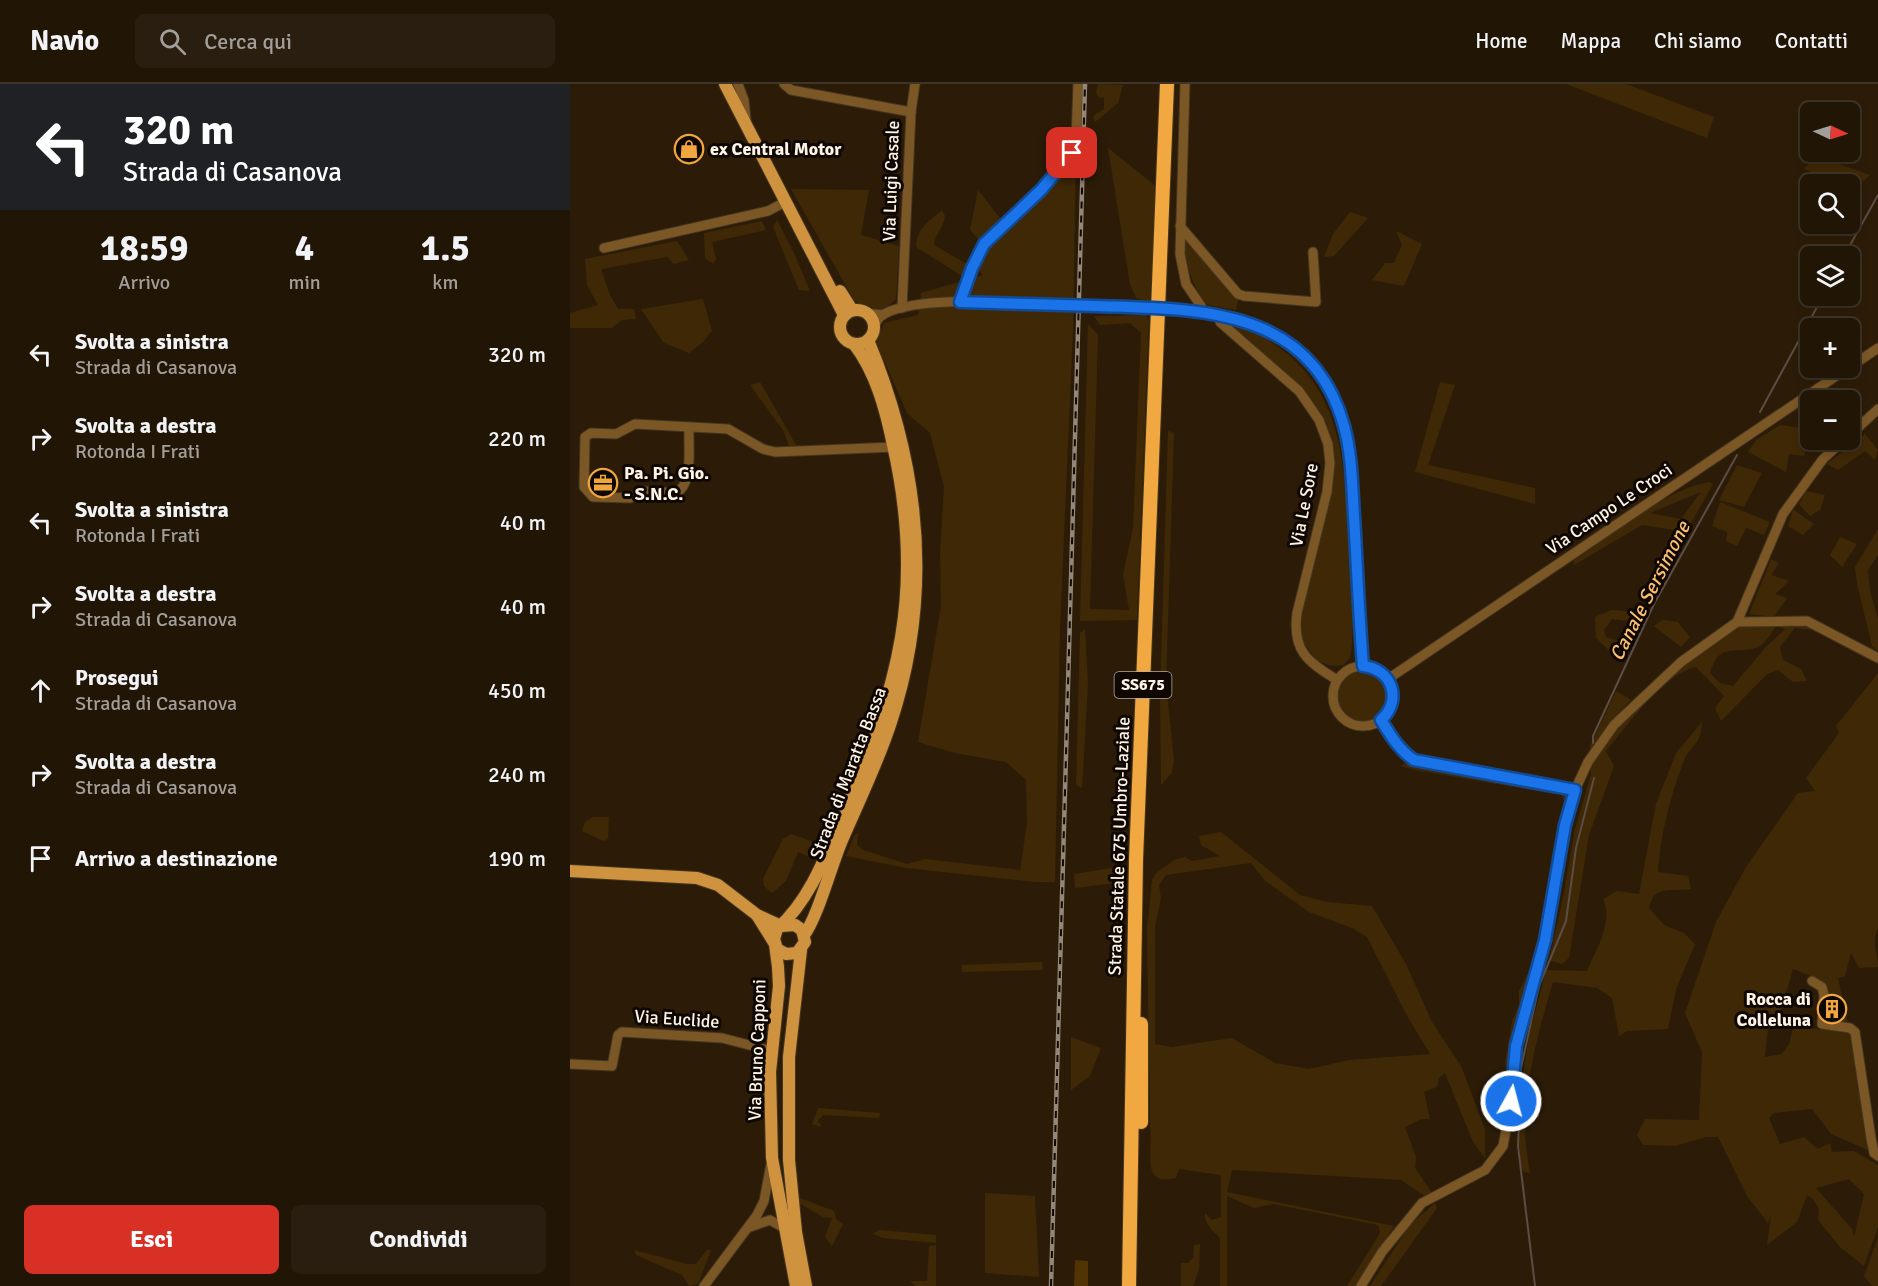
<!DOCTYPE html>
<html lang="it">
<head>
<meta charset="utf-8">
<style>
  :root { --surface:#211505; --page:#291e0f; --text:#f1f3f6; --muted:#a29f9a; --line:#3e3427; --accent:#d93025 }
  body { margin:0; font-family:Signika,sans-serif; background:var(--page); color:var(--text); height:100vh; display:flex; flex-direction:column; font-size:22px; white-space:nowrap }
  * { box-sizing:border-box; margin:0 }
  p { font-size:20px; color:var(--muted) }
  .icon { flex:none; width:33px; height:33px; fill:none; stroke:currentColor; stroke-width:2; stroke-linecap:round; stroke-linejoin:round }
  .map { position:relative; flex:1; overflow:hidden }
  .side { display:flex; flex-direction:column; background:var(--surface); width:570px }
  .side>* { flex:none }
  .guide { background:#202124; color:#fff; overflow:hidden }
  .needle { width:39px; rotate:94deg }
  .tools { position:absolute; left:1230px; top:18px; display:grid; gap:12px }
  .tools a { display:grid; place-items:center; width:60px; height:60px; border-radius:9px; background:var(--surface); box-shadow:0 3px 9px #0003,0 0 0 2px var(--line); font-size:30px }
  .pin { position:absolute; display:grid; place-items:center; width:51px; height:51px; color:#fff; margin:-26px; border-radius:12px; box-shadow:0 3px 9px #0006 }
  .me { position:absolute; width:66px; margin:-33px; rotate:7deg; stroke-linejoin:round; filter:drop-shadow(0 0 4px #0008) }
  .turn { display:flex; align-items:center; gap:21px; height:126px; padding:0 24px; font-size:27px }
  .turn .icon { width:78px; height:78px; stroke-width:2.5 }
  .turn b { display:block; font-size:42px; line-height:51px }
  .eta { display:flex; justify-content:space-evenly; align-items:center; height:102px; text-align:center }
  .eta b { font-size:36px; font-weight:700; line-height:42px }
  .primary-button { display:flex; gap:12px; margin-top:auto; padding:12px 24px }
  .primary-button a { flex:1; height:69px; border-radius:9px; background:var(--accent); color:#fff; font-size:24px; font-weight:700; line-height:69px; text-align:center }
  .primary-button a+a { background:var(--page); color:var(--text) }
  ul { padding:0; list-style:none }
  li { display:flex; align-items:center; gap:18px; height:84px; padding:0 24px }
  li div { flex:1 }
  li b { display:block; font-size:22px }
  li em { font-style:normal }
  header { display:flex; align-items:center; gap:36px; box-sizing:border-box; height:84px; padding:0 30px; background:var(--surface); border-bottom:2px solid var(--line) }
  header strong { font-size:28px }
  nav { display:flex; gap:33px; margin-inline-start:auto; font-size:21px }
  .search { width:420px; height:54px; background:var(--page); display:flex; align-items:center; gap:15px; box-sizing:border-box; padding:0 21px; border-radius:9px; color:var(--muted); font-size:22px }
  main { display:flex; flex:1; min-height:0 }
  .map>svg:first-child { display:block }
  .green { fill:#3f2806; fill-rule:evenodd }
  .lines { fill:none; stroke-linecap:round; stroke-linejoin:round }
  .stream { stroke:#5b4c45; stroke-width:2 }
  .building { fill:#523304 }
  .minor-casing { stroke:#453622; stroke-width:11 }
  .major-casing { stroke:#453622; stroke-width:14 }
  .highway-casing { stroke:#453622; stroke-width:16 }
  .minor { stroke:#7c5726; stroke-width:9 }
  .major { stroke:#cf923f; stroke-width:12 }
  .highway { stroke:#f2a840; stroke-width:14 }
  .rail-casing { stroke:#958777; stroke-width:4.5 }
  .rail { stroke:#0f0802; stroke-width:2; stroke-dasharray:7; stroke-linecap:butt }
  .minor-bridge-casing { stroke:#453622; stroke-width:11; stroke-linecap:butt }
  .minor-bridge { stroke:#7c5726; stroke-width:9 }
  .route-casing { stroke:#114b97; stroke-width:15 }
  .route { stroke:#1a73e8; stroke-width:10 }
  .labels { text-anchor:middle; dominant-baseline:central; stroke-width:6; stroke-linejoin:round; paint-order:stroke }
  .shield { fill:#0f0802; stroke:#b6aca2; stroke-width:1.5 }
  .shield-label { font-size:16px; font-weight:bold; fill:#fef3e7 }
  .poi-label { font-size:18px; font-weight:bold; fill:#fef3e7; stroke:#0f0802; text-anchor:start }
  .street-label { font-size:18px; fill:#fef3e7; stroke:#0f0802 }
  .water-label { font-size:20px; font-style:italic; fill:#fcbd6e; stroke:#0f0802 }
</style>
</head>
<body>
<header>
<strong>Navio</strong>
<div class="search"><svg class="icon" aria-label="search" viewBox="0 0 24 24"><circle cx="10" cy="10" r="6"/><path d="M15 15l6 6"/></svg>Cerca qui</div>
<nav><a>Home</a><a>Mappa</a><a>Chi siamo</a><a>Contatti</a></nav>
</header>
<main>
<section class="side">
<div class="guide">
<div class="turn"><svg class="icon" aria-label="left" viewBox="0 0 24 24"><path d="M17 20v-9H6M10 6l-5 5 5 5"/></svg><div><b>320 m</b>Strada di Casanova</div></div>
</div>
<div class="eta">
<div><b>18:59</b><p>Arrivo</p></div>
<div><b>4</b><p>min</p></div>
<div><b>1.5</b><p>km</p></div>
</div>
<ul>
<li><svg class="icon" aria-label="left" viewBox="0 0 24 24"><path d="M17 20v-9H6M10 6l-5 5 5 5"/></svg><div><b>Svolta a sinistra</b><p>Strada di Casanova</p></div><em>320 m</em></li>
<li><svg class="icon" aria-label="right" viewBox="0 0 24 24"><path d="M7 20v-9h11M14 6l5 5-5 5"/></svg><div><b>Svolta a destra</b><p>Rotonda I Frati</p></div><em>220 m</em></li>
<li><svg class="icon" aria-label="left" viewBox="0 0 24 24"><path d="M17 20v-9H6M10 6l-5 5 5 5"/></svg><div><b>Svolta a sinistra</b><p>Rotonda I Frati</p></div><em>40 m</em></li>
<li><svg class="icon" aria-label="right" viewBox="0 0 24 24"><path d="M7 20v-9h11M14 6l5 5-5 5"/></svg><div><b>Svolta a destra</b><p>Strada di Casanova</p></div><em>40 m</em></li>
<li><svg class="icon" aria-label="ahead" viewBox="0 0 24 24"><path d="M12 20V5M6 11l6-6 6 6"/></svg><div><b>Prosegui</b><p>Strada di Casanova</p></div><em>450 m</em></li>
<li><svg class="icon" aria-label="right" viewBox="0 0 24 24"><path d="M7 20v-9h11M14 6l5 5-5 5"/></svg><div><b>Svolta a destra</b><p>Strada di Casanova</p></div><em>240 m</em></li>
<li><svg class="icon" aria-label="arrive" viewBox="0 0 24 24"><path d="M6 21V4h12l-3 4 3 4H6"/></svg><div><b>Arrivo a destinazione</b></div><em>190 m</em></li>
</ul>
<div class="primary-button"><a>Esci</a><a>Condividi</a></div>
</section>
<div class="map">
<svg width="1308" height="1202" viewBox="0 0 1308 1202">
  <rect width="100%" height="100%" fill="#2c1c07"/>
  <g class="green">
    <polygon points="528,0 553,1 548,19 525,38 523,32 534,25 534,14 528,13 526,8"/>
    <polygon points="996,0 1056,0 1144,33 1137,54"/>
    <polygon points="538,64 588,104 580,219 566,214 560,200"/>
    <polygon points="506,69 503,246 490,545 485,798 465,798 336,784 276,772 284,752 288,748 287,761 293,766 337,780 355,775 450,786 457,740 456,696 436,678 385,669 348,658 371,522 370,469 374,403 360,349 337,329 306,258 314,239 348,231 351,209 413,191 401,177 410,157 400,146 408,106 430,134 428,152 452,134"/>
    <polygon points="1247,72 1300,91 1285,104 1234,85"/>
    <polygon points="221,105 299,106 291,151 329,162 326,215 314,226 293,223 284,216"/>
    <path d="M372,126L375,132C373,145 365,150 364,161L397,180L392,192L346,163C347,144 358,138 372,126Z"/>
    <polygon points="780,128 798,134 764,172 754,173 763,150"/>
    <polygon points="207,136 224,169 240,207 229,206 203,143"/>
    <polygon points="192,137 196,146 142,158 146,175 143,180 135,174 134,149"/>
    <polygon points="826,147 852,160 834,202 802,196 815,179 824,179 832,161"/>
    <path d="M614,156L619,157L668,216L666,226L637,221C623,203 614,179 614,156Z"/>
    <polygon points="107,157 119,176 104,180 97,173 31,185 40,211 48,225 64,225 66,235 52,236 42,244 0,244 0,229 28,221 17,201 15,175"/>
    <polygon points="133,215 142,247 133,258 119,269 94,259 71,225"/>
    <polygon points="576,231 579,236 567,536 510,537 518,240 528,251 520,525 559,526 553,491 563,444 571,249 560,239 530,241 524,232"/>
    <path d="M659,240C674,240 689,250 701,258C777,307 775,388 779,469C781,504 786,540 780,574L773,581L762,582L747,577L731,555L732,522L762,361C731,314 706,273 659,240Z"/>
    <polygon points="190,298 226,361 220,365 214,348 180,301"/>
    <polygon points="870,298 885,301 858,381 965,404 965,420 845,388"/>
    <polygon points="1210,341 1240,345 1240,356 1266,356 1264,362 1254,367 1252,359 1236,356 1230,364 1236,366 1234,372 1219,370 1216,388 1178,368 1186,356"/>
    <polygon points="598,347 604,349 596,600 604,676 602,689 591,701 590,612"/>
    <polygon points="1295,350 1308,366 1305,376 1295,367 1268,386 1257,380"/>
    <polygon points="1167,381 1192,389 1174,423 1149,416"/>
    <path d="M1139,398L1143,400L1116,448L1072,441L1004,481V476C1043,450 1094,406 1139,398ZM1131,408L1111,435L1080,429Z"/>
    <polygon points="1236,407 1255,411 1250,426 1240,432 1229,420"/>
    <polygon points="1150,418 1200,438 1194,451 1176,444 1167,462 1156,457 1157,448 1142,442"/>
    <polygon points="1223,425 1244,440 1233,451 1218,442"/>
    <polygon points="1308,445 1308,471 1298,486 1300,507 1308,535 1308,567 1302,562 1287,500 1285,483"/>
    <polygon points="1270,453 1287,460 1272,483 1260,471"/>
    <polygon points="1201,475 1209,479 1201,491 1219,497 1205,510 1217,514 1204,533 1179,530"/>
    <polygon points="1041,526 1067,528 1064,538 1042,535 1034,546 1036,553 1053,558 1045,572 1026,554 1025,533"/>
    <polygon points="1093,536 1108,538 1120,553 1111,563 1084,542"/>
    <path d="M1226,540L1246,546L1225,544L1210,563L1213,576L1231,585L1237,597L1223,598L1208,586L1197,590L1151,637L1145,624L1154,612L1126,583C1094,589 1057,642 1036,667L1044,682L1019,751L999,874L992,880L979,876L993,814L1005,745L1021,690L1020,662L1046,607L1061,616L1043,634L1120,565L1131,567L1169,542ZM1206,542L1215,545L1196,563L1163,602L1150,599L1140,589C1149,560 1160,569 1182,565C1194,563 1200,551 1206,542Z"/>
    <polygon points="515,545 518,600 512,704 506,701 510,549"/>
    <circle cx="793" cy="612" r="25"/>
    <path d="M1308,589V844C1301,858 1308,869 1308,883L1289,884L1281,869L1275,892L1268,894L1290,993L1300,1067L1261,1050L1242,1025L1204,1029L1199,1034L1210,1060L1234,1053L1248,1065L1260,1059L1262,1068L1284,1067L1308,1081V1143L1294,1182L1270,1163L1248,1136L1249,1125L1243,1115L1237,1111L1227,1138L1197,1161L1201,1131L1198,1139L1177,1112L1148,1053H1136L1105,1062L1073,1061L1067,1051L1075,1035L1129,1036L1132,968L1115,929L1146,838L1176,783L1228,709L1245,707L1236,694L1269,649L1266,642ZM1223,885L1251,896L1256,903L1254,938L1251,946L1224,940L1219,960L1212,970L1195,973L1198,944L1209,933ZM1279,1095L1294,1110L1284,1153L1282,1145L1246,1104Z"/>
    <path d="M1132,638C1131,663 1120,660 1113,679C1100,713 1090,753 1088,788L1118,792L1121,805C1101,808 1084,800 1079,824L1094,841L1114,849L1125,860L1106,905L1098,945L1057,947L1049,952L1042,914L1027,904L983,898C969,945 955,995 955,1044C955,1059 958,1075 960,1090L951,1086L947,1031L959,952L976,886L1017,887C1026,865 1044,838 1033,815L1047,807L1069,810L1086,720L1106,669Z"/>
    <polygon points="835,679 994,706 999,715 983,776 994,716 991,711 845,686 831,682"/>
    <polygon points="23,733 39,733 38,755 33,757 12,747 15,738"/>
    <path d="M651,748L730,811L757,818L802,822L836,880L862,938L891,982L915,1045V1074L903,1058L875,989L869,994L867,1003L854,1008L860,1035H852L835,1043L846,1073L845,1084L862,1109L856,1113L831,1096L662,1086L657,1108L824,1142L788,1202H777L807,1154L810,1148L808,1141L703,1120L684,1124L657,1112V1202H650V1154C643,1147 634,1140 635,1129L642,1136L651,1133V1091L609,1085L606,1094C571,1102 583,1072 580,1046L577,845L582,796L586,789L604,776L615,773L622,777L650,772L631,761L629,752ZM681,779L695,797L739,828L782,844L797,853L836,930L860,970L779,976L739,985L705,979L662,954L602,963L585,960V843L591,814L589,801L596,791Z"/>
    <polygon points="221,750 247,759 240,773 228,768 216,797 202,809 194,802 193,795 213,755"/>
    <polygon points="554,782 554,798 505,804 504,790"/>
    <polygon points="472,878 473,886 392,888 392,881"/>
    <polygon points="958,889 941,991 938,993 935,979 942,937 949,921 949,907"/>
    <polygon points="501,953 531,964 520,992 501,1006"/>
    <polygon points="248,1024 310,1029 309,1034 253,1031 247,1038 250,1039 251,1043 242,1040"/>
    <polygon points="415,1109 465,1112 469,1193 415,1189"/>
    <polygon points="230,1114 264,1127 266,1135 273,1140 262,1162 255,1153 262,1134 253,1133 227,1118"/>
    <polygon points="865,1119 867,1124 811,1202 800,1202 840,1141"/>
    <polygon points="309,1146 366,1151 366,1159 313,1154 303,1150"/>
    <polygon points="1308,1154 1308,1202 1302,1202 1294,1192"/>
    <polygon points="630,1160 629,1185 623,1202 611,1202 611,1179 618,1179 623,1174 624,1161"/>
    <polygon points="366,1161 366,1202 345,1202 340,1197 357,1197 359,1162"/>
    <polygon points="64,1166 117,1180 126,1180 137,1166 141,1166 128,1200 119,1202 112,1191 66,1171"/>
  </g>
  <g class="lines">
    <g class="stream">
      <polyline points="1274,172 1308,111"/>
      <polyline points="1190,328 1253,212"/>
      <polyline points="1023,659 1023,652 1084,520 1167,371"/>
      <polyline points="965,1202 948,1062 951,984 969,902 996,837 1006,764 1024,694"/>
    </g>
  </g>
  <polygon class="building" points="505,1176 518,1177 518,1202 504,1202"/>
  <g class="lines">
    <g class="minor-casing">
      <g id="minor">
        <polyline points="168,0 174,16 176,36"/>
        <polyline points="214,0 221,6 341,28 332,224"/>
        <polyline points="615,0 610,170 616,200 631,222"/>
        <polyline points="341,28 345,0"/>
        <polyline points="610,142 668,210 674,212 746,218 743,168"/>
        <polyline points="34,164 198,127 217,117"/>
        <polyline points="390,218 414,160 471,106 502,69 506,55 508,0"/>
        <polyline points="527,222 571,223"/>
        <polyline points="296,229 313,231"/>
        <path d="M664,233C724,251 769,300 779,362C783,389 783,417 784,445C787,490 789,536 793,581"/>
        <path d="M650,238L729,307L749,336L758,360L760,379L757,408L727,529C722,567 737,577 767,596"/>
        <path d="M304,245C306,239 307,234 314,230C352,210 455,220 500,221"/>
        <polyline points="1280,283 1308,264"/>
        <path d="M119,343C118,361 124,400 106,409L71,407L60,414L23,413L14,403L15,353L21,349L46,350L65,340L158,345L193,365L205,368L324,363"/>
        <polyline points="1280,351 1308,325"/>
        <polyline points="1167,538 1237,537 1308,574"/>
        <circle cx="793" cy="612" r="30"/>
        <polyline points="818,595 1278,284"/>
        <polyline points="811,636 828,664 844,676 1005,706"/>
        <polyline points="1242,897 1252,903 1254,911 1252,940 1280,944 1285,948 1301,1054 1304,1069 1308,1072"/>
        <polyline points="0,980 42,982 48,951 52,948 152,954 202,967"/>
        <polyline points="180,1143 200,1136 216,1145"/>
        <polyline points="134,1202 187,1131 194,1117 201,1080"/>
        <polyline points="791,1202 812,1168 852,1119 915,1086 933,1062 944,1003 946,962 975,857 995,741 1005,706 1018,678 1044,641 1111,578 1167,538 1213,430 1253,375 1274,356"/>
      </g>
    </g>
    <g class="major-casing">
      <g id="major">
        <polyline points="155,0 274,231"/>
        <polyline points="270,207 282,226"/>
        <circle cx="287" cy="243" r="17"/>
        <polyline points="0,787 127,794 148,801 187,831 211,842"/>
        <polyline points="187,831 205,860 208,883 209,902 200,988 202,1074 226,1202"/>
        <path d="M211,842L225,841L232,846L235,858L227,869L216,870L207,865L204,855L207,845C239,817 255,774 271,736C329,603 356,506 323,361C316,327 306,288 284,260"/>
        <path d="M234,851C248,833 262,778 273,754C289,717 307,680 320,641C364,511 350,381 298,256"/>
        <polyline points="231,866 219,973 219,1076 226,1148 236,1202"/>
      </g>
    </g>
    <g class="highway-casing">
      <g id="highway">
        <polyline points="571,1038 571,940"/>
        <polyline points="559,1202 566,776 597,0"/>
      </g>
    </g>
    <use href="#minor" class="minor"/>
    <use href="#major" class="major"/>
    <use href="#highway" class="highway"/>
    <g class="rail-casing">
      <polyline id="rail" points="481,1202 515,0"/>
    </g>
    <use href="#rail" class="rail"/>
    <g class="minor-bridge-casing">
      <g id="minor-bridge">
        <polyline points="500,221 527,222"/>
        <polyline points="571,223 612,225"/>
        <polyline points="624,226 664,233"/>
      </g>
    </g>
    <use href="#minor-bridge" class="minor-bridge"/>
  </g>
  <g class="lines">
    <g class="route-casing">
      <path id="route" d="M502,69L471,106L414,160L402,184L390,218C435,219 481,221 526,222C626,225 741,222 774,342C782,371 782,402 784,432C787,482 789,532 793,582C822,585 833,616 811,636C821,652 829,666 844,676L1005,706L995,741L975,856L946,962L941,1017"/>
    </g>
    <use href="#route" class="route"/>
  </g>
  <defs>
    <g id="shop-ring" transform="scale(1.5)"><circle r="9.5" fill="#0f0802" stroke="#f0a63f" stroke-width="1.5"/><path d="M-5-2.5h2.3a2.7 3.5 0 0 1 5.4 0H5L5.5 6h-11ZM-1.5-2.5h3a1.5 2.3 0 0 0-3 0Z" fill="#f0a63f"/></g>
    <g id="office-ring" transform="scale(1.5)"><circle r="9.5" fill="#0f0802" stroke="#f0a63f" stroke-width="1.5"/><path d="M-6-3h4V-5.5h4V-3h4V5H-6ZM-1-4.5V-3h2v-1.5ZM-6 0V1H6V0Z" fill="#f0a63f"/></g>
    <g id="building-ring" transform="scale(1.5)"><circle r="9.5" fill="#0f0802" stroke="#f0a63f" stroke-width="1.5"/><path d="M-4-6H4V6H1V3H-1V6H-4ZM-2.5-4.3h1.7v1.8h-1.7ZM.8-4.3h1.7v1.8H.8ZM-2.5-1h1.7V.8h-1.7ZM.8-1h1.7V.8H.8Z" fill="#f0a63f"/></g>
  </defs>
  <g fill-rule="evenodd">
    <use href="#shop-ring" x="119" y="65"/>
    <use href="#office-ring" x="33" y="399"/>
    <use href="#building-ring" x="1262" y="925"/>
  </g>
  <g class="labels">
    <rect class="shield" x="544.5" y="588" width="57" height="26" rx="4.5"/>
    <g class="shield-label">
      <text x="573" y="601">SS675</text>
    </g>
    <g class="poi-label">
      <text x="140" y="65">ex Central Motor</text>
      <text x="54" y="389">Pa. Pi. Gio.<tspan x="54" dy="21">- S.N.C.</tspan></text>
      <text x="1241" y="915" text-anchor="end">Rocca di<tspan x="1241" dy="21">Colleluna</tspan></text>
    </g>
    <g class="street-label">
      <text transform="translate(321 97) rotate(-88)">Via Luigi Casale</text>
      <text transform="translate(734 421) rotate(-79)">Via Le Sore</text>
      <text transform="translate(1039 425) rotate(-34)">Via Campo Le Croci</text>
      <text transform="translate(278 689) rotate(-69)">Strada di Maratta Bassa</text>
      <text transform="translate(549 762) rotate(-88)">Strada Statale 675 Umbro-Laziale</text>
      <text transform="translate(107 935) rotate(4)">Via Euclide</text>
      <text transform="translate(187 966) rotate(-88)">Via Bruno Capponi</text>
    </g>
    <g class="water-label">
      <text transform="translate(1080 507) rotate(-63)">Canale Sersimone</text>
    </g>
  </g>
</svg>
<div class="tools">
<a><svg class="needle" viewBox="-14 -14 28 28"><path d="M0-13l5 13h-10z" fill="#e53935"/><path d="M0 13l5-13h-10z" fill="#a29f9a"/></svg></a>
<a><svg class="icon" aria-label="search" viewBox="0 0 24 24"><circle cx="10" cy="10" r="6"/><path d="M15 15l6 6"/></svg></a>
<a><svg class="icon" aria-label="layers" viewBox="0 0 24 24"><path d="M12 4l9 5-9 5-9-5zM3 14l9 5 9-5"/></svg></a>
<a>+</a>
<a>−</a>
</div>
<div class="pin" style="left:502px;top:69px;background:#d93025"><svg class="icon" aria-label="arrive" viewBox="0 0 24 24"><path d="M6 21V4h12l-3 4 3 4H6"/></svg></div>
<svg class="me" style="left:941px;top:1017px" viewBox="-20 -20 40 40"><circle r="17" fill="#1a73e8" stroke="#fff" stroke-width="3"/><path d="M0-11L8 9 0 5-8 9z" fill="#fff"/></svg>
</div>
</main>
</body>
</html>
